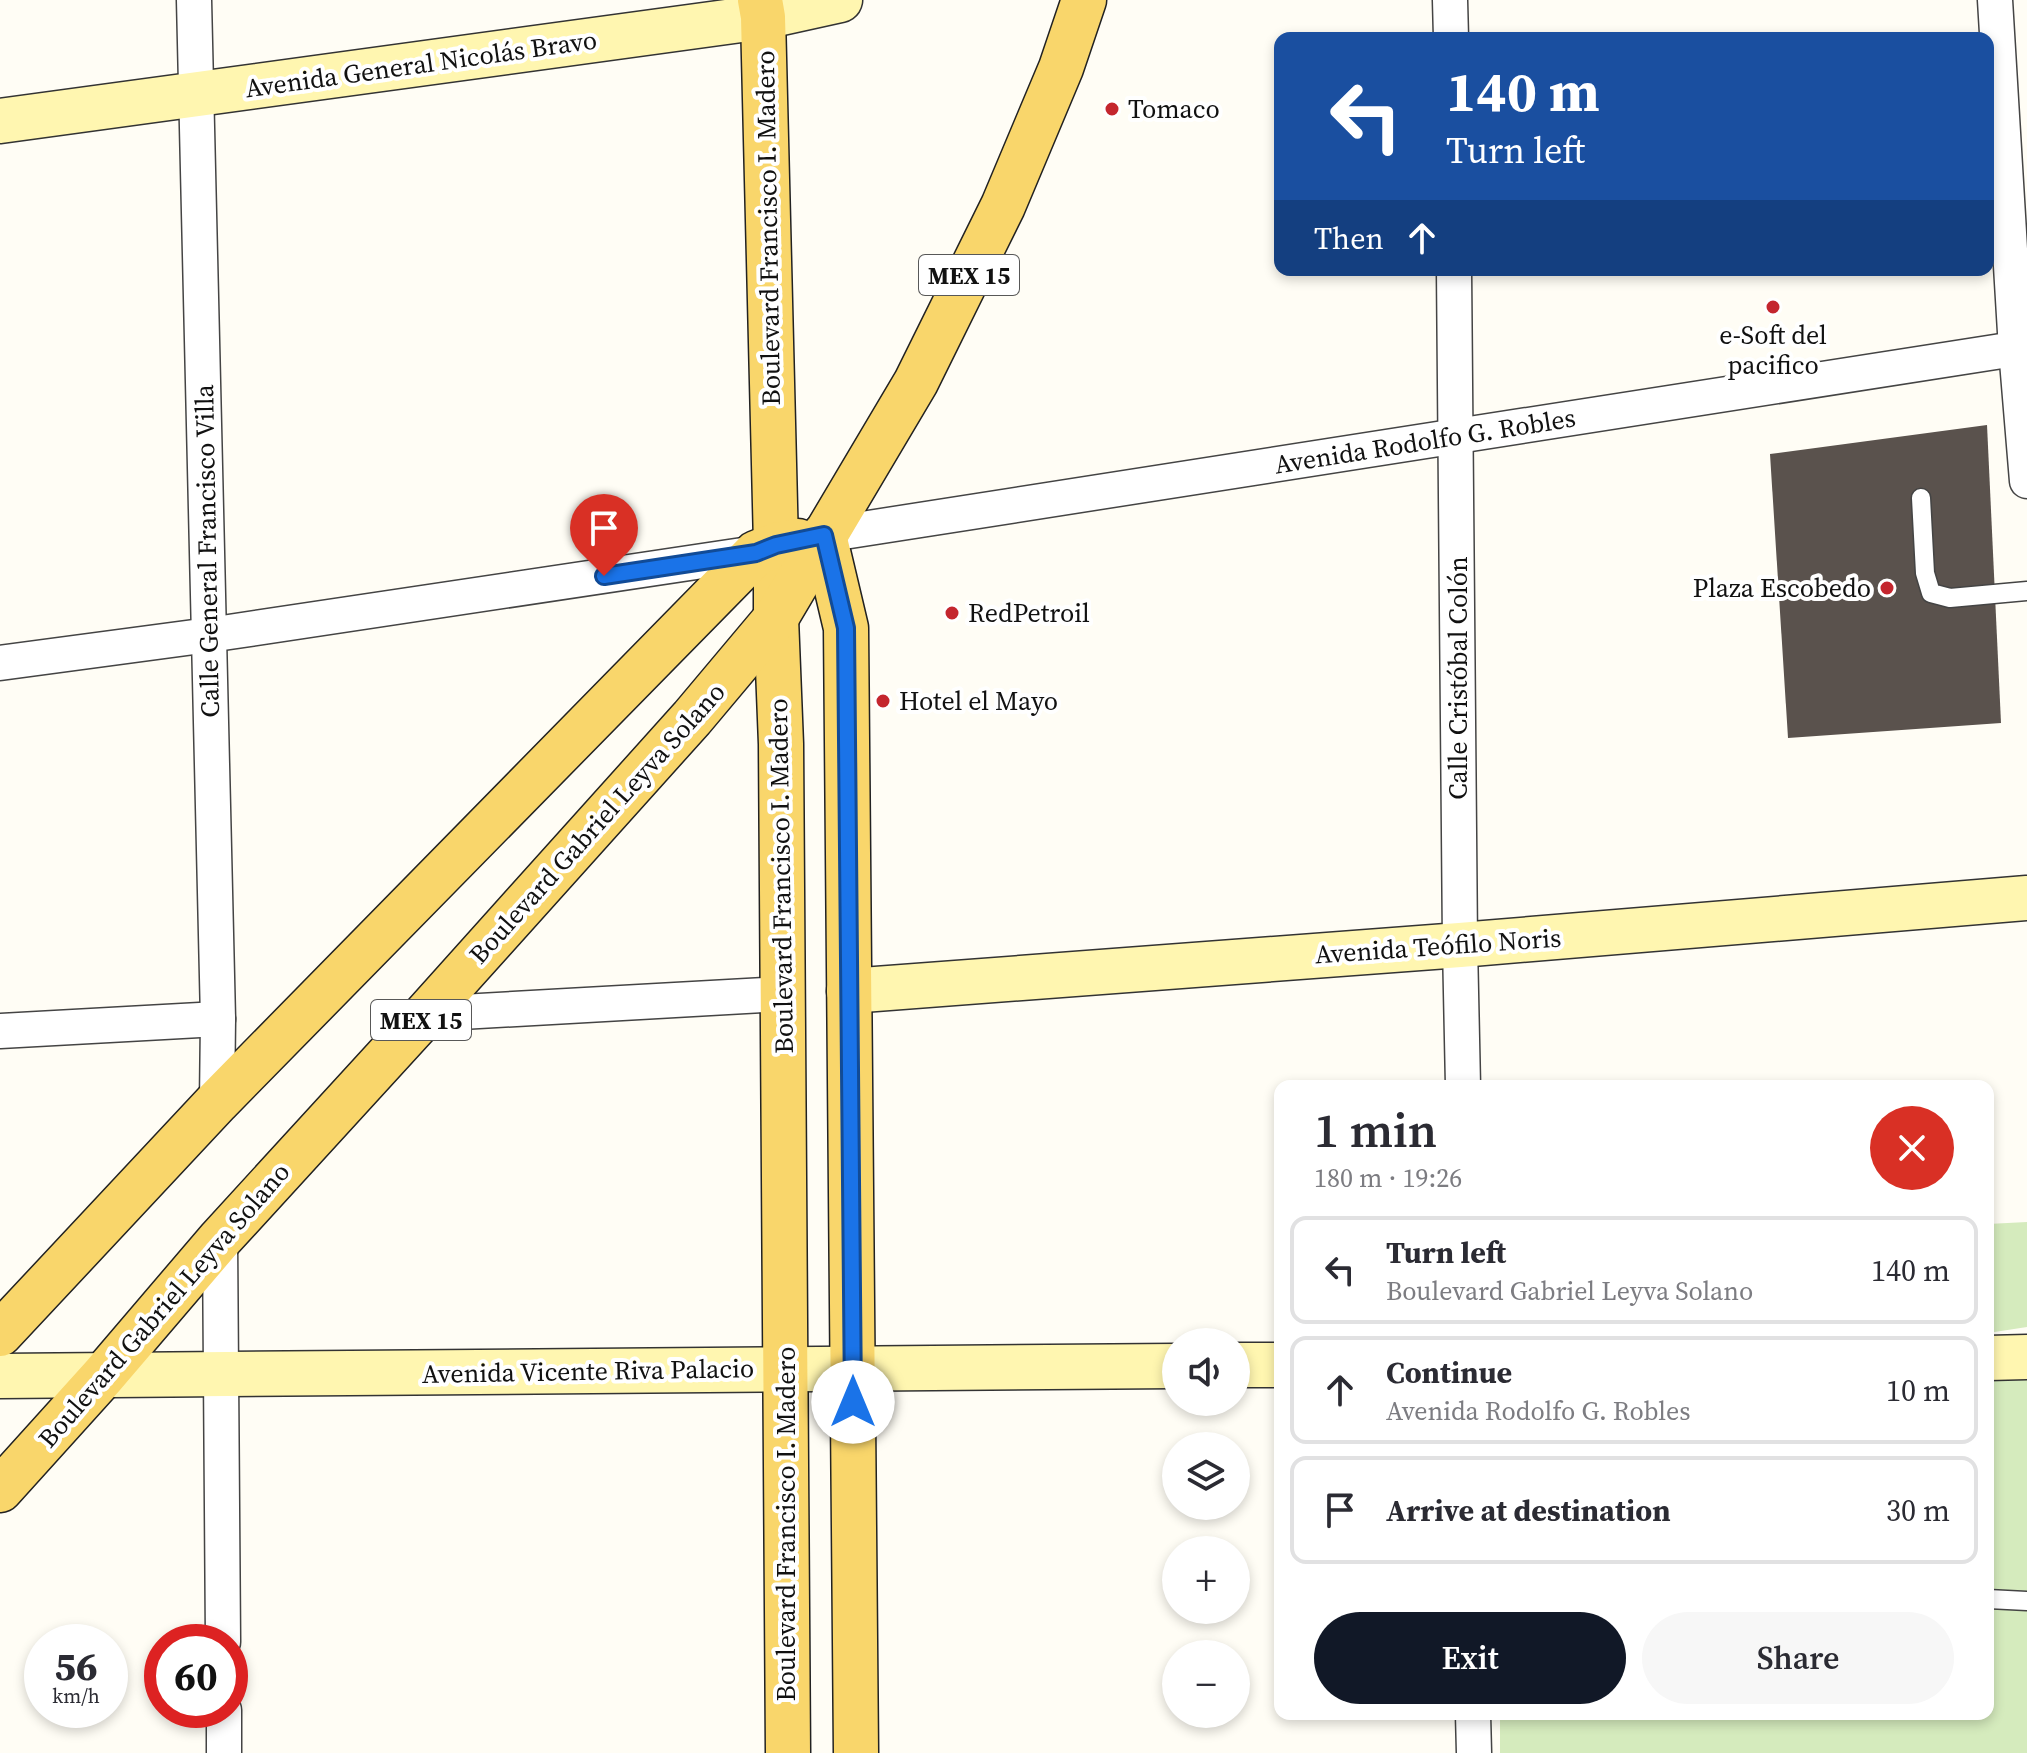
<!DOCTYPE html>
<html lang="en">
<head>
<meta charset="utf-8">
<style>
  :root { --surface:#fff; --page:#f7f7f7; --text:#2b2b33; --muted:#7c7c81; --line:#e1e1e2; --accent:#111827 }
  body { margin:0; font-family:"Source Serif 4",serif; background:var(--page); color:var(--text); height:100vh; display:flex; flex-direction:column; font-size:30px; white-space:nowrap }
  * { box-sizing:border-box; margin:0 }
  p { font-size:26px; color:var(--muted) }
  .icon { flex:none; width:44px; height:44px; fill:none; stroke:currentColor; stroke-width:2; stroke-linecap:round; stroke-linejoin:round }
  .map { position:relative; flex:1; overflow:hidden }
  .sheet { position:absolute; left:1274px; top:1080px; width:720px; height:640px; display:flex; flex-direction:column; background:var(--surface); border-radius:16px; box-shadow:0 4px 12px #0003 }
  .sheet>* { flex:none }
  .top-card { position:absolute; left:1274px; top:32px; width:720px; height:244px; border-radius:16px; box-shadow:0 4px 12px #0003; background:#1a4fa0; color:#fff; overflow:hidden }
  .controls { position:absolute; left:1162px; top:1328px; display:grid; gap:16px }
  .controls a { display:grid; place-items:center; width:88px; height:88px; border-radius:50%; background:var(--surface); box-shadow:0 4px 12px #0003; font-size:40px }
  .speed { position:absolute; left:24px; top:1624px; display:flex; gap:16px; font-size:40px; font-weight:700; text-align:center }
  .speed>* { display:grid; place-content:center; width:104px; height:104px; border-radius:50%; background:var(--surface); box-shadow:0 4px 12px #0003; line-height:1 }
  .speed small { font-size:20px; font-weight:400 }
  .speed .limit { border:12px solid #d22; background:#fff; color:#111 }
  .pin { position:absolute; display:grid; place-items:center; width:68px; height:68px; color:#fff; margin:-82px -34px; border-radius:50% 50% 50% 0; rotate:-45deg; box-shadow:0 0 8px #0007 }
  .pin .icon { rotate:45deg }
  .me { position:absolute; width:88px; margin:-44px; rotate:0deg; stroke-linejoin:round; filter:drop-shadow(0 0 6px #0008) }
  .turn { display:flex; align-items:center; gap:28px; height:168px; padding:0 40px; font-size:36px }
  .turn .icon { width:104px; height:104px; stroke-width:2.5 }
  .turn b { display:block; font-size:56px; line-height:68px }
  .then { display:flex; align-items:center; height:76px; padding:0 40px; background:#0003; gap:16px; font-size:30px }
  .round { display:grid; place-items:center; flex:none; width:84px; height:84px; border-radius:42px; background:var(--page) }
  .head { display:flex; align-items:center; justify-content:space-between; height:136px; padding:0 40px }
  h1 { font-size:48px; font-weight:600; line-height:60px }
  .button { display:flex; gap:16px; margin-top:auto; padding:16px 40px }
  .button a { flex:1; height:92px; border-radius:48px; background:var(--accent); color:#fff; font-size:32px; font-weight:600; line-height:92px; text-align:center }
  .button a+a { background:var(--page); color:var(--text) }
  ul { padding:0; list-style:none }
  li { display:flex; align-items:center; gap:24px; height:108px; margin:0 16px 12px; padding:0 24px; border:4px solid var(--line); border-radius:16px }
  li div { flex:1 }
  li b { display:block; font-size:30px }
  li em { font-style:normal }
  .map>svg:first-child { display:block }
  .green { fill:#d5ebbd }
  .building { fill:#5a524d }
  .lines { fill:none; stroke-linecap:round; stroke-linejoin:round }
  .lane-casing { stroke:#444; stroke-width:21 }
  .street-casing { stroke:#444; stroke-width:37 }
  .secondary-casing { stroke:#333; stroke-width:47 }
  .primary-casing { stroke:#222; stroke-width:47 }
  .lane { stroke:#fff; stroke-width:18 }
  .street { stroke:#fff; stroke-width:34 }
  .secondary { stroke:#fff6b0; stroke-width:44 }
  .primary { stroke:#f9d66b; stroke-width:44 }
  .route-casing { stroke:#114b97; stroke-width:20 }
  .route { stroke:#1a73e8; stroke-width:14 }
  .poi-dot { fill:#c4262e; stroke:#fff; stroke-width:3 }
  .labels { text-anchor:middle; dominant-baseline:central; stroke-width:8; stroke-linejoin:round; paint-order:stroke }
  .shield { fill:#fff; stroke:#585858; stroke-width:2 }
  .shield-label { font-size:24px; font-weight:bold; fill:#111 }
  .street-label { font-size:26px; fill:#111; stroke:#fff }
  .poi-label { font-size:26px; fill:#111; stroke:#fff; text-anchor:start }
</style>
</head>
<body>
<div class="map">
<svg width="2027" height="1753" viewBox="0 0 2027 1753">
  <rect width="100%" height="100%" fill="#fffdf5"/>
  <g class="green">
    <polygon points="2027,1222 2027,1327 1988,1333 1988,1224"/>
    <polygon points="2027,1369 2027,1753 1500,1753 1500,1714 1988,1714 1988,1371"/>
  </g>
  <polygon class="building" points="1987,425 2001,723 1788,738 1770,454"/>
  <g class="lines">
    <g class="lane-casing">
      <g id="lane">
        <polyline points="1921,498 1925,573 1931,593 1950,598 2027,591"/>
        <polyline points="1988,1599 2027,1601"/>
      </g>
    </g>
    <g class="street-casing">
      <g id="street">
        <polyline points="194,0 218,1019 217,1102"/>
        <polyline points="1450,0 1451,38"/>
        <polyline points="1995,0 2016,349 2027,481"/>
        <polyline points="1454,270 1460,945 1463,1086"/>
        <polyline points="824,535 2027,347"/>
        <polyline points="0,663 209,635 756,553"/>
        <polyline points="426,1014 782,994"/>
        <polyline points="0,1031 218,1019"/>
        <polyline points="220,1239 223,1642"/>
        <polyline points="224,1710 224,1753"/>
        <polyline points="1473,1714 1474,1753"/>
      </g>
    </g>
    <g class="secondary-casing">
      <g id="secondary">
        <polyline points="0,121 763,17 840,0"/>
        <polyline points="849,991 1460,945 2027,898"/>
        <polyline points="1988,1358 2027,1357"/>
        <polyline points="1236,1365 1280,1365"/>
        <polyline points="0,1376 1176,1366"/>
      </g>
    </g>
    <g class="primary-casing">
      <g id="primary">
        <polyline points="760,0 763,17 776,545 776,618 781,744 788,1753"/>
        <polyline points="824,535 846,628 856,1753"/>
        <polyline points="0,1334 217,1102 756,553 776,545 798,541"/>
        <polyline points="0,1490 103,1376 220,1239 426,1014 692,718 776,618 916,382 1003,206 1061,68 1084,0"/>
      </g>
    </g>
    <use href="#lane" class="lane"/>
    <use href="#street" class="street"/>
    <use href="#secondary" class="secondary"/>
    <use href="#primary" class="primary"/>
  </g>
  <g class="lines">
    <g class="route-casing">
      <polyline id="route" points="604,576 756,553 776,545 824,535 846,628 853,1402"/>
    </g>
    <use href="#route" class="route"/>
  </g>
  <g class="poi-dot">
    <circle cx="1112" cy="109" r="8"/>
    <circle cx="1773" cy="307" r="8"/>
    <circle cx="1887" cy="588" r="8"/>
    <circle cx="952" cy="613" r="8"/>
    <circle cx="883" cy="701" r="8"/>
  </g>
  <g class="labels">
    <g class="shield">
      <rect x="919" y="255" width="100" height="40" rx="6"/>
      <rect x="371" y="1000" width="100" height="40" rx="6"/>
    </g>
    <g class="shield-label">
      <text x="969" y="275">MEX 15</text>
      <text x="421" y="1020">MEX 15</text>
    </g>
    <g class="street-label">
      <text transform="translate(421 64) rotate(-8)">Avenida General Nicolás Bravo</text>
      <text transform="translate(768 228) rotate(-91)">Boulevard Francisco I. Madero</text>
      <text transform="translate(1425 441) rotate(-9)">Avenida Rodolfo G. Robles</text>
      <text transform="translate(207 551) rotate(-91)">Calle General Francisco Villa</text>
      <text transform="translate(1458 678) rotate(-90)">Calle Cristóbal Colón</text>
      <text transform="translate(597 823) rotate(-48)">Boulevard Gabriel Leyva Solano</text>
      <text transform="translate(781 876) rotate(-91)">Boulevard Francisco I. Madero</text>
      <text transform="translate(1438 946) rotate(-4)">Avenida Teófilo Noris</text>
      <text transform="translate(164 1305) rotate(-49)">Boulevard Gabriel Leyva Solano</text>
      <text transform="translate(588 1371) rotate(-1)">Avenida Vicente Riva Palacio</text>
      <text transform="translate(786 1524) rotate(-90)">Boulevard Francisco I. Madero</text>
    </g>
    <g class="poi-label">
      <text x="1128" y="109">Tomaco</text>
      <text x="1773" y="335" text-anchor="middle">e-Soft del<tspan x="1773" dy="30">pacifico</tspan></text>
      <text x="1871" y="588" text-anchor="end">Plaza Escobedo</text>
      <text x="968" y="613">RedPetroil</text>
      <text x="899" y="701">Hotel el Mayo</text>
    </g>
  </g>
</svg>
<div class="controls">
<a><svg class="icon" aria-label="sound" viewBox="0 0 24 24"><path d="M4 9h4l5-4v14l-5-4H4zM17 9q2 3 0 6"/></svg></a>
<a><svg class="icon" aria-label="layers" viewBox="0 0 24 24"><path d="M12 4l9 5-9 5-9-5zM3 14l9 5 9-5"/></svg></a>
<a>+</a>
<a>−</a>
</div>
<div class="speed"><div>56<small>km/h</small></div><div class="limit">60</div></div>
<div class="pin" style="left:604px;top:576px;background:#d93025"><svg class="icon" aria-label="arrive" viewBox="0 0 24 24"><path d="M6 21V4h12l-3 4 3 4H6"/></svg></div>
<svg class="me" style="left:853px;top:1402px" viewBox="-20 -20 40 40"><circle r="19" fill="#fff"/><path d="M0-13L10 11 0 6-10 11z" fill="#1a73e8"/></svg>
<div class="top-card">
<div class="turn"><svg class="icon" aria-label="left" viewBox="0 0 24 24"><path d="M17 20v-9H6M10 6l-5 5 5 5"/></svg><div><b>140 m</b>Turn left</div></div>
<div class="then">Then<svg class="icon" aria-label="ahead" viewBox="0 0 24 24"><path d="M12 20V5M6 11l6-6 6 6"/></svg></div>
</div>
<section class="sheet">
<div class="head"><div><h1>1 min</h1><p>180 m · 19:26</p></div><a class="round" style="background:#d93025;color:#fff"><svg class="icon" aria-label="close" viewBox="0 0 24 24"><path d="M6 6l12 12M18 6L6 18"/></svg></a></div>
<ul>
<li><svg class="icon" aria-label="left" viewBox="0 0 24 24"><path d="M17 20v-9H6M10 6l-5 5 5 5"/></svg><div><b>Turn left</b><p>Boulevard Gabriel Leyva Solano</p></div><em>140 m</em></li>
<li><svg class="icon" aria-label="ahead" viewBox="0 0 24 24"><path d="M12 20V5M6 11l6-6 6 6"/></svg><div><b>Continue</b><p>Avenida Rodolfo G. Robles</p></div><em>10 m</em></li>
<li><svg class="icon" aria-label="arrive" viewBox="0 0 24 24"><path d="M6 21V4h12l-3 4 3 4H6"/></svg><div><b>Arrive at destination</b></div><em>30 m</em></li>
</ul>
<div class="button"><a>Exit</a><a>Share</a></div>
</section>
</div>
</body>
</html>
